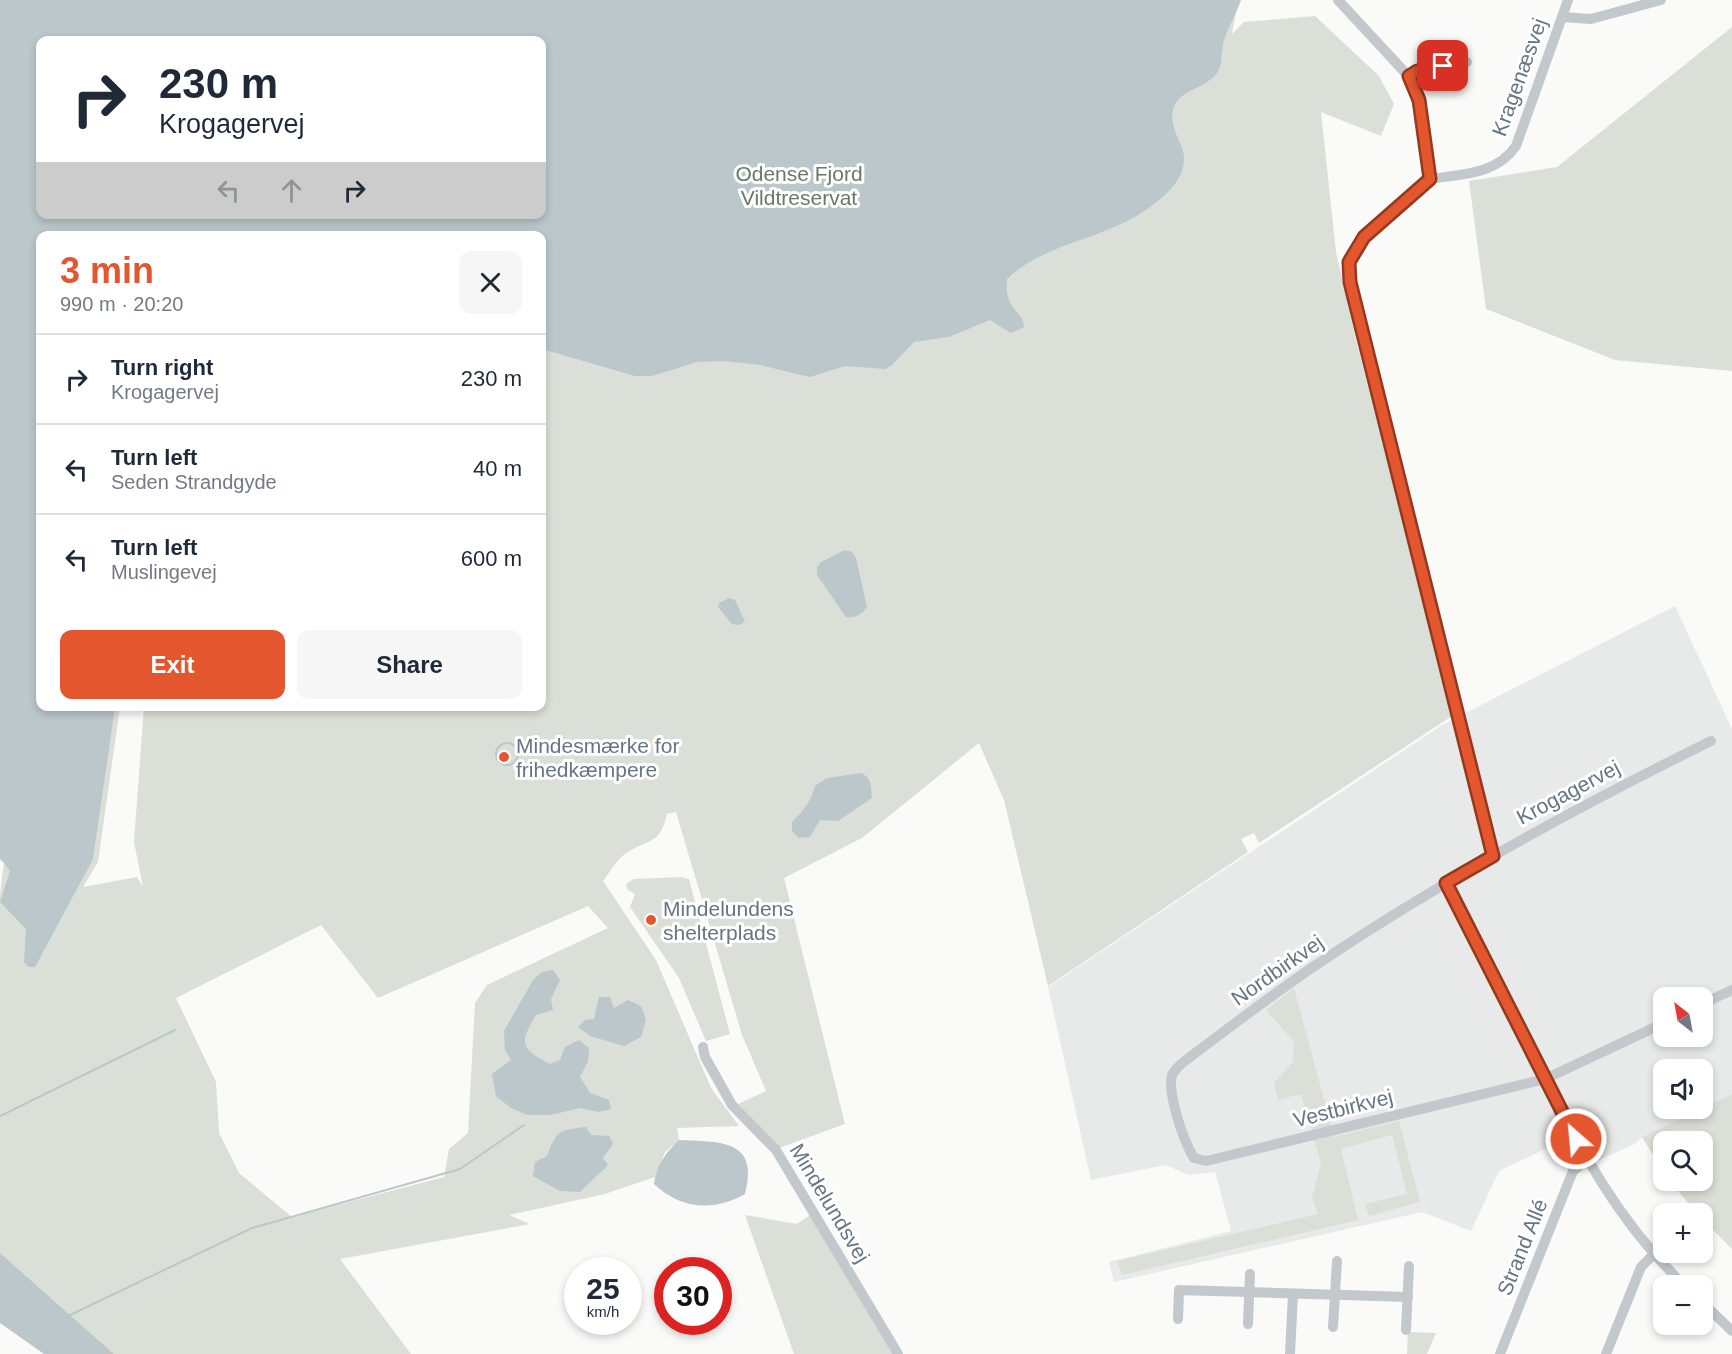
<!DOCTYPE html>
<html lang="en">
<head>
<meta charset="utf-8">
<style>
  :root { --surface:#fff; --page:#f6f6f7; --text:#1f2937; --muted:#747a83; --line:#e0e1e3; --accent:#e4572e }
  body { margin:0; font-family:Helvetica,sans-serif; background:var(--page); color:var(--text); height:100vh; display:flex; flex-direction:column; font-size:22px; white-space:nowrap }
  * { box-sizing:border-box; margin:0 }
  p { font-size:20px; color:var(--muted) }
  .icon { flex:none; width:33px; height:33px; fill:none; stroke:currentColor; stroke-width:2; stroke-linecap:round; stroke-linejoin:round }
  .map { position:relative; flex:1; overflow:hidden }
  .drawer { position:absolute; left:36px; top:231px; width:510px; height:480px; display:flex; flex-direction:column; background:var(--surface); border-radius:12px; box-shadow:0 3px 9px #0003 }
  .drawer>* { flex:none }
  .guide { position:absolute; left:36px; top:36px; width:510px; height:183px; border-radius:12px; box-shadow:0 3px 9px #0003; background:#fff; color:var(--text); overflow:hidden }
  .needle { width:39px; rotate:329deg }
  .fabs { position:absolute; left:1653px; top:987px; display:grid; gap:12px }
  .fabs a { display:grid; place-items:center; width:60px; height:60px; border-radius:12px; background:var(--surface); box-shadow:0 3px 9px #0003; font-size:30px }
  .speed { position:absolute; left:564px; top:1257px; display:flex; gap:12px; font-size:30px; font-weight:700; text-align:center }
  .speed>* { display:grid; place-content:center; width:78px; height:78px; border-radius:50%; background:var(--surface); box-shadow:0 3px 9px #0003; line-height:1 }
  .speed small { font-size:15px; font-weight:400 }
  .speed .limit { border:9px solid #d22; background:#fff; color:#111 }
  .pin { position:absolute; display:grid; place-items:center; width:51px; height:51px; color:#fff; margin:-26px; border-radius:12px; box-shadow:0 3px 9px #0006 }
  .me { position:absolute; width:66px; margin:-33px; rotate:333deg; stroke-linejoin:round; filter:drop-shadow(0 0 4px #0008) }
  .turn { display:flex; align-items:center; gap:21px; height:126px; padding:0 24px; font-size:27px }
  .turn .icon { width:78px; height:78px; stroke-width:2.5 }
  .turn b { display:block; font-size:42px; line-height:51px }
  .lanes { display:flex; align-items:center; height:57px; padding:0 24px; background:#0003; justify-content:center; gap:30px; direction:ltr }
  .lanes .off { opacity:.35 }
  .round { display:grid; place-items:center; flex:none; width:63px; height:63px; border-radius:12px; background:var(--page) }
  .summary { display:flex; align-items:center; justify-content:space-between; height:102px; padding:0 24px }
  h1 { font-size:36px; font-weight:600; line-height:45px; color:var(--accent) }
  .button { display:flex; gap:12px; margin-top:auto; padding:12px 24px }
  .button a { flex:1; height:69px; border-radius:12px; background:var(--accent); color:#fff; font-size:24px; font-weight:600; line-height:69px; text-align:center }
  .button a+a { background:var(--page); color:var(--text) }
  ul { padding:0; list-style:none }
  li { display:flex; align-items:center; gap:18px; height:90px; padding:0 24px; border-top:2px solid var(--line) }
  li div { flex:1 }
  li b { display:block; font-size:22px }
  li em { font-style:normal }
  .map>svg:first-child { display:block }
  .built { fill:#e8e9e9; fill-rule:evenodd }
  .green { fill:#dadfd7; fill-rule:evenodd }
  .water { fill:#bbc7cb; fill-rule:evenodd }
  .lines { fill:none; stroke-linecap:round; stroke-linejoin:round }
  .stream { stroke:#bbc7cb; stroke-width:2 }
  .minor { stroke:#c3c8cc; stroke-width:10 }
  .route-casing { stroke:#94391e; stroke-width:15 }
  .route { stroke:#e4572e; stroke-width:10 }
  .poi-dot { fill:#e4572e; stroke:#fff; stroke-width:2 }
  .labels { text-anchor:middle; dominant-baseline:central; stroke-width:6; stroke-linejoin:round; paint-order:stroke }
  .street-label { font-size:21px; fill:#657683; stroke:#fff }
  .park-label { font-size:21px; fill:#687a64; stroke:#fff }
  .poi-label { font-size:21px; fill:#657683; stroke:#fff; text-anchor:start }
</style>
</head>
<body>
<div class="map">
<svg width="1732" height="1354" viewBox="0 0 1732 1354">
  <rect width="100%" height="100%" fill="#fafaf8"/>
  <path class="built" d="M1675,606L1732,729V1094L1703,1108L1702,1070H1664V1108L1701,1109L1642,1137L1635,1144L1588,1165L1556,1144L1499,1171L1471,1231L1422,1212L1114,1282L1109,1262L1231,1231L1215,1172L1188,1175L1166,1165L1091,1180L1048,987L1442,725ZM1664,998H1702V1036H1664Z"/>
  <g class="green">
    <path d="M0,0H1238L1232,34L1244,22L1315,16L1379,76L1394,104L1381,136L1321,112L1336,252L1357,344L1455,714L1259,843L1254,833L1241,839L1248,852L1048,986L1004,800L979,743L862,838L784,878L845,1124L779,1148L738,1104L766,1091L742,1035L676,812L667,814C660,844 651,838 628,852C618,857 610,872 603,881L656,960L711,1088L739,1126L677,1128L679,1140L665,1152L655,1177L605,1194L509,1215L530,1224L340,1259L411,1354H114L0,1253V895L4,861H0ZM40,40H542V214H40ZM40,236H542V706L144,707L134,842L143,887L137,877L83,887L98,862L120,707L40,706ZM588,906L608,928L487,985L475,1003L468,1133L449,1149L444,1177L292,1217L239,1173L219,1133L216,1082L176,998L321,925L378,998Z"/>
    <polygon points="1732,27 1732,371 1615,360 1486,309 1469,181 1557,167"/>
    <polygon points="681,877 689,879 730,1034 706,1041 679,978 630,907 635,894 628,890 626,884 634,879"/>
    <polygon points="1294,988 1334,1137 1399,1121 1420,1202 1369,1216 1365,1204 1407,1194 1392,1135 1341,1149 1358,1220 1122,1275 1117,1261 1318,1214 1312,1198 1321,1163 1301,1094 1278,1100 1274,1083 1293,1062 1294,1042 1266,1010"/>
    <polygon points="1732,1094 1732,1249 1703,1220 1702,1214 1696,1213 1670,1181 1702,1180 1702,1142 1664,1142 1663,1171 1642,1137"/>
    <polygon points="745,1215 797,1224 810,1215 892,1354 794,1354"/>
    <polygon points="1408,1332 1436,1333 1427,1354 1407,1354"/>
  </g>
  <g class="water">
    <path d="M0,0H1241C1235,18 1224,32 1222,51C1221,58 1222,66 1217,73C1206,89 1178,89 1173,110C1170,122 1176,134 1181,145C1194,176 1162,200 1138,215C1097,240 1042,245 1007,279C1004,311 1023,310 1024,327L1011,333L990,320L949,337L914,342L892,365L885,369L845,366L810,377L760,365L723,361L697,362L652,376H635L542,349V236H40V706L115,707L93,859L35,967H29L24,962L26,929L0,902L10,871L0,858ZM542,40V214H40V40Z"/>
    <path d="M845,550L852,552L856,558L867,607C862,614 854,619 846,617L817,575V567L821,562Z"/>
    <polygon points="729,598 735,600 745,622 739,625 732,624 718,607 719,603"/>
    <path d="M861,773C872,778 871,787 872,798L838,821L820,820L810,837L799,838L792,831V822C803,811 811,802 815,786L827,778Z"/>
    <path d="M553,970L560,980L551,999L553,1010L536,1015C519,1043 520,1049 550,1064L560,1060L565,1047L579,1040L589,1048L588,1061L580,1077L590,1093L609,1100L611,1109L598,1112L581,1108L550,1115H527L511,1108L496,1096L492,1074L511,1060L505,1050L504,1031L533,980L542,972Z"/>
    <polygon points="599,997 610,997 614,1008 628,1000 641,1006 646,1020 641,1037 624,1046 590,1036 578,1027 585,1020 594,1019"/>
    <path d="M586,1127L591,1135L609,1136L613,1144L603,1158L608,1165L580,1192L560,1191L533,1176L535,1162L547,1156C557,1130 559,1130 586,1127Z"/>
    <path d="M679,1140C718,1142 760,1138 745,1194C714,1212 680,1209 654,1184C656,1166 666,1152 679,1140Z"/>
    <polygon points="0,1253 114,1354 44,1354 0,1323"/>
  </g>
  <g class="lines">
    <g class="stream">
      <circle cx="507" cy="754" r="11"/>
      <polyline points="0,1116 175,1030"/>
      <polyline points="68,1316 252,1228 460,1169 524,1125"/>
    </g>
    <g class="minor">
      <polyline points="1338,0 1412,80 1420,104 1430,179"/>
      <polyline points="1562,17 1591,19 1661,0"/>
      <polyline points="1409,76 1417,71 1467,62"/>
      <polyline points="1430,179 1364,237 1349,262 1350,282 1493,856"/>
      <path d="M1430,179C1462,174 1496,175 1516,146L1568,0"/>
      <path d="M1446,883C1475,941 1504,998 1533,1055C1578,1143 1612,1216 1685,1286"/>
      <polyline points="1702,1004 1732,990"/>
      <path d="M1664,1023L1545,1079L1206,1161L1194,1158C1184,1142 1167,1094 1172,1075C1174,1071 1178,1067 1181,1064C1226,1030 1270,996 1316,965C1442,880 1575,808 1711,741"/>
      <polyline points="703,1047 705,1057 732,1105 776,1150 898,1354"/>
      <polyline points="1702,1302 1732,1331"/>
      <polyline points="1178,1319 1179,1290 1408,1297"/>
      <polyline points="1248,1324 1250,1274"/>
      <polyline points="1333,1327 1337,1261"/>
      <polyline points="1406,1330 1409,1266"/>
      <polyline points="1290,1354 1293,1294"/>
      <polyline points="1500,1354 1573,1171 1586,1159"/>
      <polyline points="1606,1354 1641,1267 1653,1255"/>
    </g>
  </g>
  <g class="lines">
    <g class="route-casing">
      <polyline id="route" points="1443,66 1417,71 1409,76 1419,100 1430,179 1364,237 1349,262 1350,282 1493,856 1446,883 1576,1139"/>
    </g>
    <use href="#route" class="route"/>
  </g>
  <g class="poi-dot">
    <circle cx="504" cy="757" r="6"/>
    <circle cx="651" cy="920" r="6"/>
  </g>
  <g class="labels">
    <g class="street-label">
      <text transform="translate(1519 77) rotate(-70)">Kragenæsvej</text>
      <text transform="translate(1568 792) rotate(-28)">Krogagervej</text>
      <text transform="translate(1277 970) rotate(-35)">Nordbirkvej</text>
      <text transform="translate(1343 1108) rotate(-14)">Vestbirkvej</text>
      <text transform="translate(830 1203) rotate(59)">Mindelundsvej</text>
      <text transform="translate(1522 1247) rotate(-68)">Strand Allé</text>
    </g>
    <g class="park-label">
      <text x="799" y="173">Odense Fjord<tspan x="799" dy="24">Vildtreservat</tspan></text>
    </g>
    <g class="poi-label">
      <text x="516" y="745">Mindesmærke for<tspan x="516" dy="24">frihedkæmpere</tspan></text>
      <text x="663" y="908">Mindelundens<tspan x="663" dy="24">shelterplads</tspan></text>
    </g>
  </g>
</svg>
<div class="fabs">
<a><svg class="needle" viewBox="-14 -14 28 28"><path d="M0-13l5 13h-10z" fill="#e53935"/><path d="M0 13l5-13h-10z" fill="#747a83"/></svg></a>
<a><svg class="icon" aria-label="sound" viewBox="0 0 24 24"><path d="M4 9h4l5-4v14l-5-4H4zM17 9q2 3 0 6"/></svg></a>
<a><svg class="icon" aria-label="search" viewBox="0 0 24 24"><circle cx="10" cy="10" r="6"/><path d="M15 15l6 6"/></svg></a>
<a>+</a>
<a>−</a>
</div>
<div class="speed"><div>25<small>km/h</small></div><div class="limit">30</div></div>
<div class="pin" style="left:1443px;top:66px;background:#d93025"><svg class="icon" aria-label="arrive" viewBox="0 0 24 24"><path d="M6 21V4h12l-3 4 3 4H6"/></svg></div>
<svg class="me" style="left:1576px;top:1139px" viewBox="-20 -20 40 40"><circle r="17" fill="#e4572e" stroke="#fff" stroke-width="3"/><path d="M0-11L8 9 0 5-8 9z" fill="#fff"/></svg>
<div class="guide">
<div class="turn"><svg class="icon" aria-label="right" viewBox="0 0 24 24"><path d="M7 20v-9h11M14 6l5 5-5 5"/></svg><div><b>230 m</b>Krogagervej</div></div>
<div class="lanes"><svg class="icon off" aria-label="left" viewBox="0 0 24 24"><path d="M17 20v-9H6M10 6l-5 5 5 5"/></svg><svg class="icon off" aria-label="ahead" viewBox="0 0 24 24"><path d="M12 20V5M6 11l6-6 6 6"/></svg><svg class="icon" aria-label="right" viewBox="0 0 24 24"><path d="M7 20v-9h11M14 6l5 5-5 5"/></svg></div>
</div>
<section class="drawer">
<div class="summary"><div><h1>3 min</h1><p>990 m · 20:20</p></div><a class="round"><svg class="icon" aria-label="close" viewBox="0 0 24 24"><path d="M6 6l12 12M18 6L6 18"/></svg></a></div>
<ul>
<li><svg class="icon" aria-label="right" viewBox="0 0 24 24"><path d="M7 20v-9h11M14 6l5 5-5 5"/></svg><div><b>Turn right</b><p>Krogagervej</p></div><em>230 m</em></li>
<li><svg class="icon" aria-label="left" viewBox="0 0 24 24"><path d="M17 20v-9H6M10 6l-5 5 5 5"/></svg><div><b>Turn left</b><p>Seden Strandgyde</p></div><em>40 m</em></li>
<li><svg class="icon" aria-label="left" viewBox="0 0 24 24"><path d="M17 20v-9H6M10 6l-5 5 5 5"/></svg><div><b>Turn left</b><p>Muslingevej</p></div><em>600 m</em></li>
</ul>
<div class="button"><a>Exit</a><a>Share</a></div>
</section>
</div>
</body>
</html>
